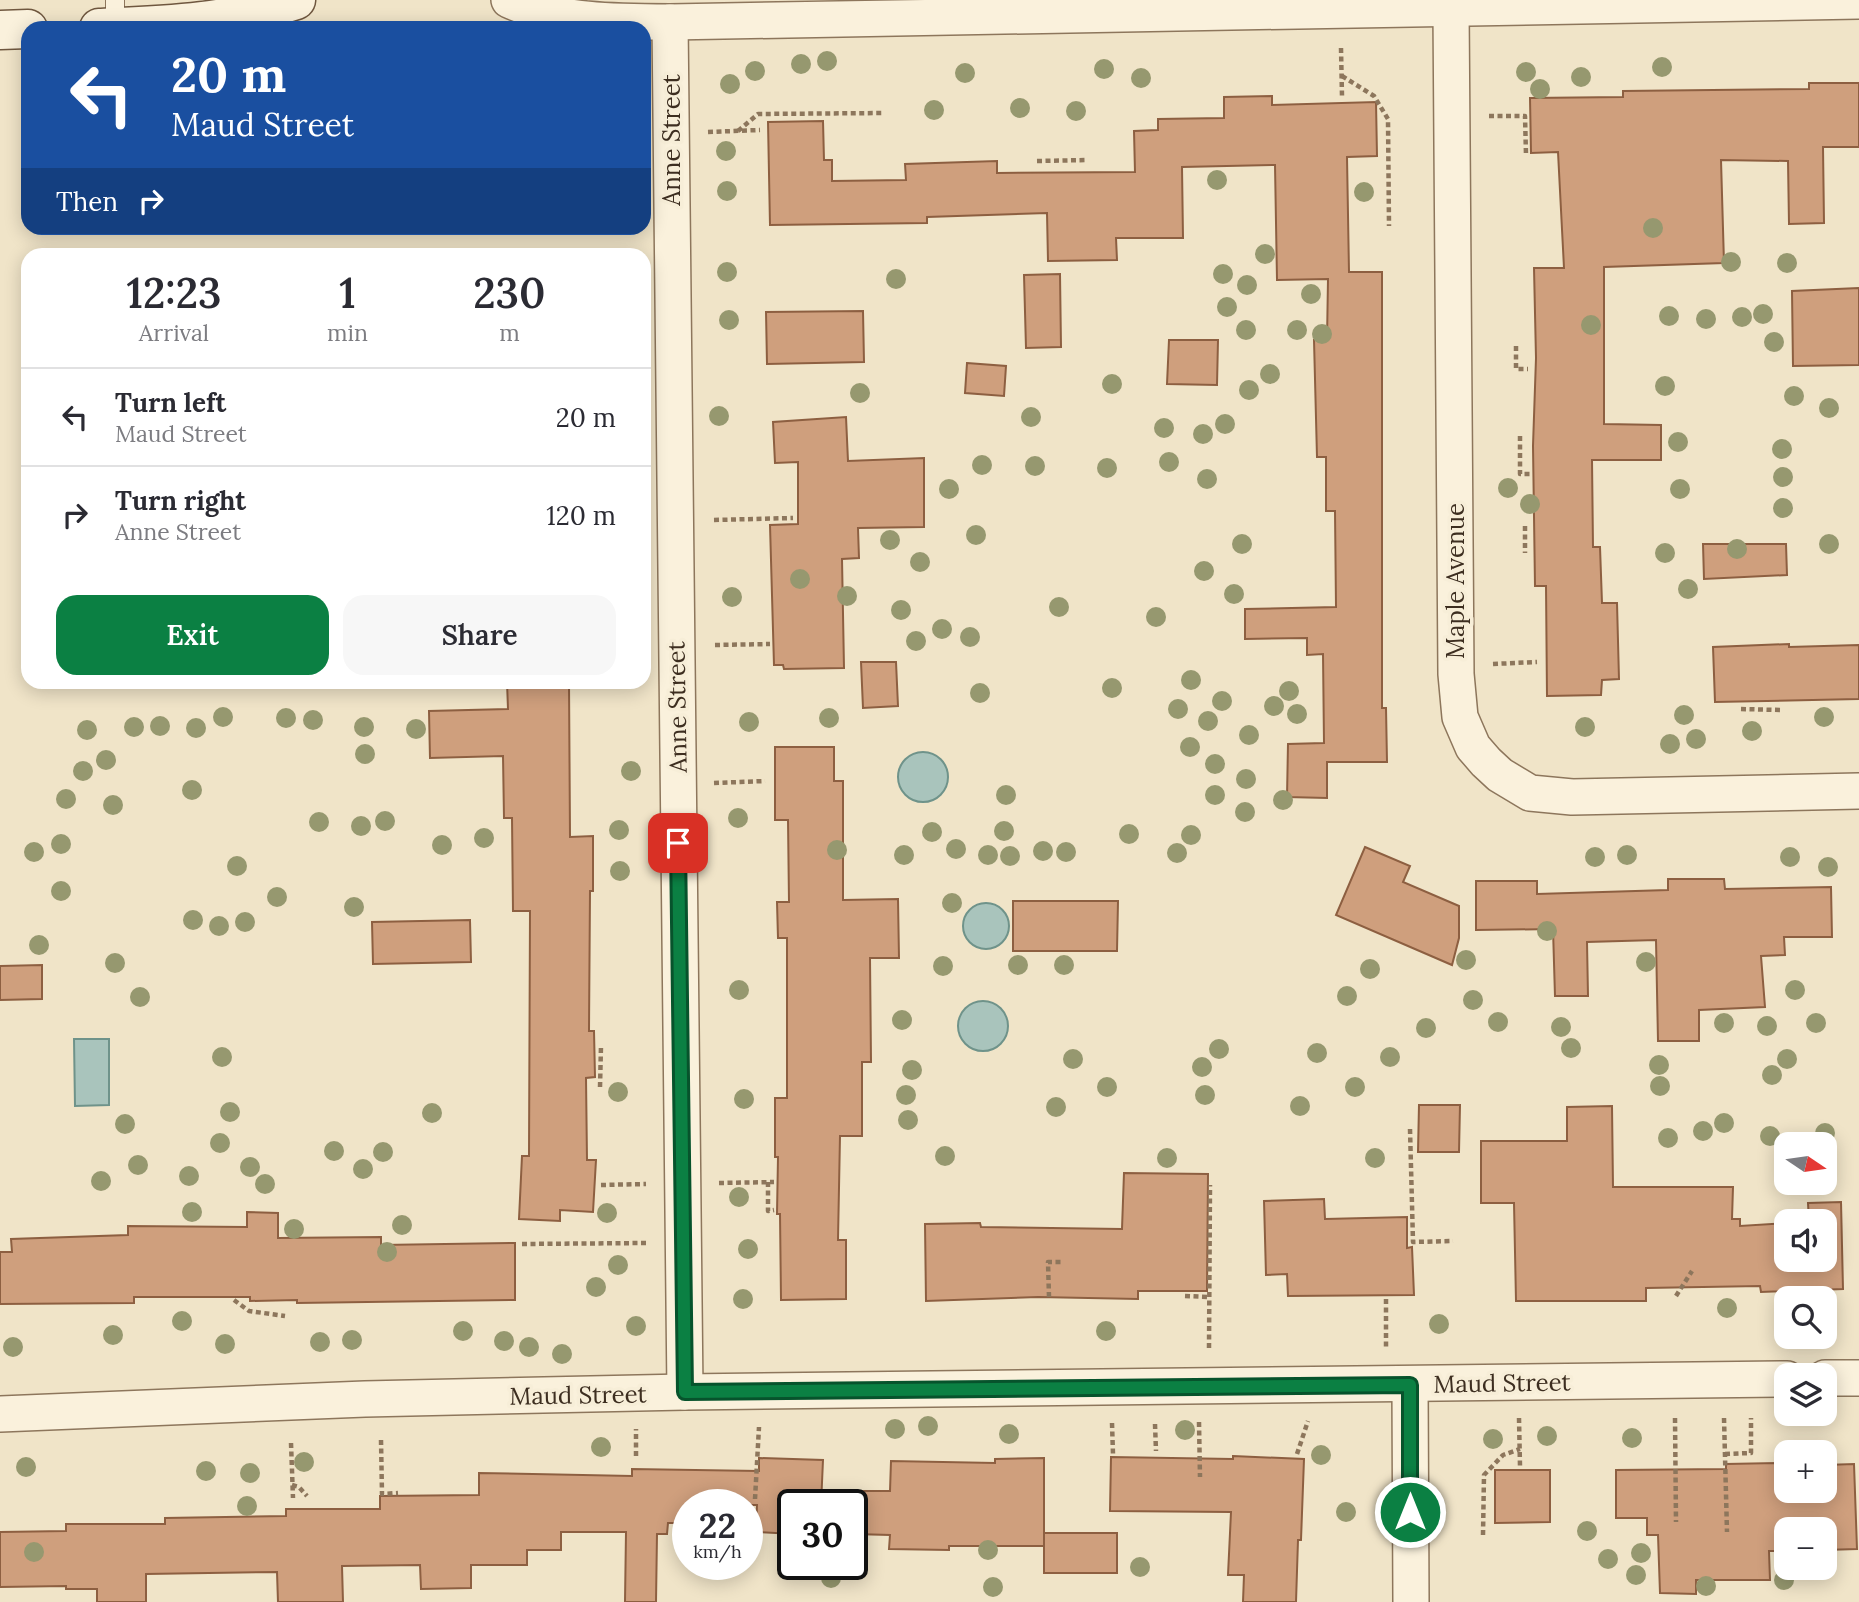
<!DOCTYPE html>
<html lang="en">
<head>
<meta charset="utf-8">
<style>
  :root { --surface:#fff; --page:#f7f7f7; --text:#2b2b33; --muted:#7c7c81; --line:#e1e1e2; --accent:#0b8043 }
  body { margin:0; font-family:Lora,serif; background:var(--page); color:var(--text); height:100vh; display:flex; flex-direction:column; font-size:26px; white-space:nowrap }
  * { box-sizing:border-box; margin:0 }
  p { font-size:23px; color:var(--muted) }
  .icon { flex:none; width:38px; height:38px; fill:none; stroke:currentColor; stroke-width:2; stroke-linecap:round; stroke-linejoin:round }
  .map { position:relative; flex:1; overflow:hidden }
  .sheet { position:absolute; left:21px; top:248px; width:630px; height:441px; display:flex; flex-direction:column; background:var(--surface); border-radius:21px; box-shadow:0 4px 18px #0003 }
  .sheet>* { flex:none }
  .top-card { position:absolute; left:21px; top:21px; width:630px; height:214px; border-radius:21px; box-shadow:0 4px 18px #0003; background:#1a4fa0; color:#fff; overflow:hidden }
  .needle { width:46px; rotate:103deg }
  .buttons { position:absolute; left:1774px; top:1132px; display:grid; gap:14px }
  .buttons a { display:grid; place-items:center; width:63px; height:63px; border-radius:14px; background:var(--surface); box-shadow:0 4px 18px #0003; font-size:35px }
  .speed { position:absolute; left:672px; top:1489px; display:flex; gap:14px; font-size:35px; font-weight:700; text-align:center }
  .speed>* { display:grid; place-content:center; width:91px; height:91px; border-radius:50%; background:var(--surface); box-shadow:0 4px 18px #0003; line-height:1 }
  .speed small { font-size:18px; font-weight:400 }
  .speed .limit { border:4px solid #111; border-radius:10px; background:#fff; color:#111 }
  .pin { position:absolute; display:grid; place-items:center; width:60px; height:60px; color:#fff; margin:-30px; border-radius:14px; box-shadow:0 4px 10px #0006 }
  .me { position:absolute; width:77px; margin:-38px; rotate:0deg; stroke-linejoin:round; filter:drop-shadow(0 0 5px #0008) }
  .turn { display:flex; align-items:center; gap:24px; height:147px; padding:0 35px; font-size:32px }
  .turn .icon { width:91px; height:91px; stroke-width:2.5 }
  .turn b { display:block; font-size:49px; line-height:60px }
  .then { display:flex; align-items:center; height:66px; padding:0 35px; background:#0003; gap:14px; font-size:26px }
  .eta { display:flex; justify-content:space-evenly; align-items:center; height:119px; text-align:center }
  .eta b { font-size:42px; font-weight:600; line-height:49px }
  .cta { display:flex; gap:14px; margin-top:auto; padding:14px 35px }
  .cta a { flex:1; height:80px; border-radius:21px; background:var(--accent); color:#fff; font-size:28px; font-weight:600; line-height:80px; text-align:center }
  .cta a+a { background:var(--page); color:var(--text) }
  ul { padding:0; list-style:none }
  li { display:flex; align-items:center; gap:21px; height:98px; padding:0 35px; border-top:2px solid var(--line) }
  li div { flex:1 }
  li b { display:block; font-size:26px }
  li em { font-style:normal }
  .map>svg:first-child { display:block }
  .water { fill:#a9c4bc; stroke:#6f938a; stroke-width:2 }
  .building { fill:#cf9f7d; stroke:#8d5f41; stroke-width:2 }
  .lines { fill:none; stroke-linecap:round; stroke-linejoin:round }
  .service-casing { stroke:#8d765c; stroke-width:20 }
  .minor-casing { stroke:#8d765c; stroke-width:38 }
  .secondary-casing { stroke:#6f573f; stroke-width:41 }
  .path { stroke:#8d765c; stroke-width:4.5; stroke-dasharray:5 3.5; stroke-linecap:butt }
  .service { stroke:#faf1dc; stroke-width:18 }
  .minor { stroke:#faf1dc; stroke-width:35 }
  .secondary { stroke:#faf1dc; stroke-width:38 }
  .tree { fill:#96986f }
  .route-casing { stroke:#07532c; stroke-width:18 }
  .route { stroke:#0b8043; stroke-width:12 }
  .labels { text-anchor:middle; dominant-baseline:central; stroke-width:7; stroke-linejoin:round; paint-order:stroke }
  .street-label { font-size:24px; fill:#3d2e20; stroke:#f7eed8 }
</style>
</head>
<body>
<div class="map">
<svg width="1859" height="1602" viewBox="0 0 1859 1602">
  <rect width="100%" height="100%" fill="#f0e4c8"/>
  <g class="water">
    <circle cx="923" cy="777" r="25"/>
    <circle cx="986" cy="926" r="23"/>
    <circle cx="983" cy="1026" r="25"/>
    <polygon points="74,1039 109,1039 109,1105 75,1106"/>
  </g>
  <g class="building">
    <polygon points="1809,83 1859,83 1859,147 1823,147 1824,223 1789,224 1788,161 1721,160 1724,263 1604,267 1604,424 1661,425 1661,460 1592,460 1593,547 1600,547 1602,603 1617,603 1619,679 1602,680 1601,695 1547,696 1546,586 1535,586 1533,446 1536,358 1534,268 1564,268 1558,152 1531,153 1530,98 1623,97 1623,91 1809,89"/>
    <polygon points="1272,96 1272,105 1376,102 1377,156 1347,157 1349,272 1382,272 1382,708 1386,708 1387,762 1327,762 1327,798 1287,797 1288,744 1324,743 1323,654 1307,655 1307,638 1245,639 1245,609 1336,607 1335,511 1326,511 1326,457 1317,457 1314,340 1327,340 1328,279 1277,280 1275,165 1182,167 1183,238 1116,238 1117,260 1048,261 1047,213 927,217 927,223 770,225 768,122 823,121 824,160 832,160 832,181 906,180 905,164 997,161 997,173 1135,172 1134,131 1158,130 1158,119 1224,118 1224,97"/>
    <polygon points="1060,274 1061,347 1026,348 1024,275"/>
    <polygon points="1859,288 1859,365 1793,366 1792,291"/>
    <polygon points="863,311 864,362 767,364 766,312"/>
    <polygon points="1169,340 1218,340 1217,385 1167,384"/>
    <polygon points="967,363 1006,366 1004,396 965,393"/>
    <polygon points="846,417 848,461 924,458 924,527 858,528 859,558 842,559 844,668 784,669 783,665 774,665 770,525 798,524 798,462 775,463 773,422"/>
    <polygon points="1703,544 1786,544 1787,575 1704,579"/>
    <polygon points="1789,644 1789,647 1859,645 1859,699 1715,702 1713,647"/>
    <polygon points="861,662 896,662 898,706 863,708"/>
    <polygon points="507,682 569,682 570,837 593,836 593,891 590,891 589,1031 594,1031 595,1077 586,1078 587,1160 596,1160 593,1212 560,1210 560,1221 519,1219 522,1156 529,1156 530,911 513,911 512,818 504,818 503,756 430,758 429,711 508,709"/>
    <polygon points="775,747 834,747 834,781 843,781 843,900 898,899 899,958 870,958 871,1062 862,1062 862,1136 840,1136 838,1240 846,1240 846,1299 781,1300 780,1214 777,1214 778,1157 775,1157 775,1098 787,1098 787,938 778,938 777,902 789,902 788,820 775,820"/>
    <polygon points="1365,847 1410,866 1403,882 1459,906 1459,938 1452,965 1336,915"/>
    <polygon points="1668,879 1724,879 1725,889 1831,887 1832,937 1784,937 1785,955 1761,956 1765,1007 1699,1010 1699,1041 1658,1041 1656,940 1587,942 1588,996 1555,996 1553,929 1476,930 1476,881 1537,881 1537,894 1668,890"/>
    <polygon points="1013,901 1118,901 1117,951 1013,951"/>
    <polygon points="470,920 471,962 373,964 372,922"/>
    <polygon points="42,965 42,999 0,1000 0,966"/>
    <polygon points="1419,1105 1460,1105 1459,1152 1418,1152"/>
    <polygon points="1612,1106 1613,1187 1733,1187 1732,1219 1740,1219 1740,1226 1787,1223 1787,1260 1825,1260 1825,1222 1809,1222 1808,1203 1841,1202 1843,1289 1761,1292 1760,1286 1646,1288 1646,1301 1516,1301 1514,1203 1481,1203 1481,1141 1567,1141 1567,1107"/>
    <polygon points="1124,1173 1208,1174 1207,1291 1138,1291 1138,1299 1038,1297 926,1301 925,1224 980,1223 981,1227 1122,1229"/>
    <polygon points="1324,1199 1325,1219 1407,1217 1407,1248 1412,1247 1414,1295 1288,1296 1287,1274 1266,1275 1264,1201"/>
    <polygon points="247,1212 278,1213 278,1238 381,1237 381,1245 515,1243 515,1300 297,1303 297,1300 250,1301 250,1297 134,1297 134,1303 0,1304 0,1252 12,1252 11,1239 128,1235 128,1226 247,1227"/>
    <polygon points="1233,1456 1304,1459 1301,1540 1298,1540 1296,1602 1243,1602 1244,1575 1228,1575 1231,1512 1110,1511 1111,1457 1233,1459"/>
    <polygon points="759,1458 823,1460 821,1505 793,1505 793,1534 756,1532 757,1505 688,1505 688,1523 668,1523 667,1534 657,1534 656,1602 625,1602 626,1532 561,1532 561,1550 527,1550 527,1565 471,1565 471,1588 421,1589 420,1565 342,1566 343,1602 278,1602 277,1572 146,1574 146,1602 97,1602 97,1589 66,1589 66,1586 0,1587 0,1532 66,1531 66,1524 165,1524 165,1518 286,1516 286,1509 380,1509 380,1496 479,1495 479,1473 632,1476 632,1469 759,1471"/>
    <polygon points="1044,1458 1044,1546 949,1546 949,1550 889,1549 890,1535 854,1534 855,1491 890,1491 891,1461 995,1463 995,1459"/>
    <polygon points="1777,1463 1777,1467 1787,1467 1787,1491 1825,1491 1825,1465 1854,1464 1857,1549 1825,1550 1825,1530 1787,1530 1787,1551 1769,1551 1770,1580 1696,1580 1696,1594 1660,1593 1658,1535 1647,1535 1647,1518 1616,1518 1616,1470 1726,1469 1726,1464"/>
    <polygon points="1495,1470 1550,1470 1550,1522 1495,1523"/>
    <rect x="1044" y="1533" width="73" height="40"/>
  </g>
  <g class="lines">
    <g class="service-casing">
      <polyline id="service" points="115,0 115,27"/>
    </g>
    <g class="minor-casing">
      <g id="minor">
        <path d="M509,0C557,22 618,22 670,22L1859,1"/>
        <polyline points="1451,9 1456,674 1460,717 1473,747 1486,762 1500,775 1530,793 1572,797 1859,791"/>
        <polyline points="670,22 685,1392"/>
        <polyline points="1825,1378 1859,1378"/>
        <polyline points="1410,1385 1411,1602"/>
        <polyline points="0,1414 365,1399 685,1392 1787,1379"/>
      </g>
    </g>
    <g class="secondary-casing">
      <g id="secondary">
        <path d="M99,28C169,25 229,23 296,0"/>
        <polyline points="0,30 28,29"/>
      </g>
    </g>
    <g class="path">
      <polyline points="1341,48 1342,96"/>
      <polyline points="1342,76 1374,96 1388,119 1389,226"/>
      <polyline points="1489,116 1525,116 1526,155"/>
      <polyline points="738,131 758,114 884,113"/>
      <polyline points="708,132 760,130"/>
      <polyline points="1037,161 1086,160"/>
      <polyline points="1516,346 1516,369 1528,369"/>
      <polyline points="1520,436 1520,474 1530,474"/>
      <polyline points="714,520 793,518"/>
      <polyline points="1525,526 1525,553"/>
      <polyline points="715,645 770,644"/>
      <polyline points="1493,664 1537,662"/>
      <polyline points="1741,709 1780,710"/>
      <polyline points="714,783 765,781"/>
      <polyline points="600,1087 601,1046"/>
      <polyline points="1410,1129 1413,1242 1453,1241"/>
      <polyline points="768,1182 768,1211 774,1210"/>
      <polyline points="719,1183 774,1182"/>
      <polyline points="601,1185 646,1184"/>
      <polyline points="522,1244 647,1243"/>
      <polyline points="1789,1295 1789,1298"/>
      <polyline points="1185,1296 1210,1297"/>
      <polyline points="1676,1296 1692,1271"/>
      <polyline points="1049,1297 1048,1262 1062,1262"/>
      <polyline points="1386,1299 1386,1347"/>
      <polyline points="234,1300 249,1311 285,1316"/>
      <polyline points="1209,1348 1210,1185"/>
      <polyline points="1519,1418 1520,1466"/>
      <polyline points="1675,1418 1676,1522"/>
      <polyline points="1724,1418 1727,1532"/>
      <polyline points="1199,1422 1200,1477"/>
      <polyline points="1112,1423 1113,1454"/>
      <polyline points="1155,1424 1156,1451"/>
      <polyline points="381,1440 382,1494 398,1493"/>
      <polyline points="291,1443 293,1498"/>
      <polyline points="1297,1454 1308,1421"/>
      <polyline points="1725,1454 1751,1453 1751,1418"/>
      <polyline points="636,1456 636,1429"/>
      <polyline points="292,1485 299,1487 307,1496"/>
      <polyline points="755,1499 759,1427"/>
      <polyline points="1483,1535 1484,1475 1503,1455 1520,1449"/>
    </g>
    <use href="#service" class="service"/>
    <use href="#minor" class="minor"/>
    <use href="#secondary" class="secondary"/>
  </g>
  <g class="tree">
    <circle cx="827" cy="61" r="10"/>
    <circle cx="801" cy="64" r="10"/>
    <circle cx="1662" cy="67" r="10"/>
    <circle cx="1104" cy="69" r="10"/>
    <circle cx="755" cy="71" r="10"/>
    <circle cx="1526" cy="72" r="10"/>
    <circle cx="965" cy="73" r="10"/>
    <circle cx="1581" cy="77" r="10"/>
    <circle cx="1141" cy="78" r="10"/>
    <circle cx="730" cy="84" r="10"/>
    <circle cx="1540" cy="89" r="10"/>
    <circle cx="1020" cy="108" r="10"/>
    <circle cx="934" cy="110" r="10"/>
    <circle cx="1076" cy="111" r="10"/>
    <circle cx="726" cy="151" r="10"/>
    <circle cx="1217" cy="180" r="10"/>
    <circle cx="727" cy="191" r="10"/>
    <circle cx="1364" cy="192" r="10"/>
    <circle cx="1653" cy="228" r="10"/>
    <circle cx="1265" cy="254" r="10"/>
    <circle cx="1731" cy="262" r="10"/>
    <circle cx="1787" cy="263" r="10"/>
    <circle cx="727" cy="272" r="10"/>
    <circle cx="1223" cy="274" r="10"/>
    <circle cx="896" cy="279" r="10"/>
    <circle cx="1247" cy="285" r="10"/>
    <circle cx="1311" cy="294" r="10"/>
    <circle cx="1227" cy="307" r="10"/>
    <circle cx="1763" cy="314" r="10"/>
    <circle cx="1669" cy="316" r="10"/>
    <circle cx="1742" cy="317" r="10"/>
    <circle cx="1706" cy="319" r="10"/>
    <circle cx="729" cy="320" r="10"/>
    <circle cx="1591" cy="325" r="10"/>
    <circle cx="1246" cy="330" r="10"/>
    <circle cx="1297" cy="330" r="10"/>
    <circle cx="1322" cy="334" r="10"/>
    <circle cx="1774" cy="342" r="10"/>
    <circle cx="1270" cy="374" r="10"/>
    <circle cx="1112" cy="384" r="10"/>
    <circle cx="1665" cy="386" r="10"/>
    <circle cx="1249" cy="390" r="10"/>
    <circle cx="860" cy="393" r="10"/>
    <circle cx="1794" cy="396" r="10"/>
    <circle cx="1829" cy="408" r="10"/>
    <circle cx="719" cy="416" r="10"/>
    <circle cx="1031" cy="417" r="10"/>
    <circle cx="1225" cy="424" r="10"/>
    <circle cx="1164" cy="428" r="10"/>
    <circle cx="1203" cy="434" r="10"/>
    <circle cx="1678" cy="442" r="10"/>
    <circle cx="1782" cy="449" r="10"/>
    <circle cx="1169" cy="462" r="10"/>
    <circle cx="982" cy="465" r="10"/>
    <circle cx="1035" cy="466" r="10"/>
    <circle cx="1107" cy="468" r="10"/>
    <circle cx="1783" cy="477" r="10"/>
    <circle cx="1207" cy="479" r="10"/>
    <circle cx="1508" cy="488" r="10"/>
    <circle cx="949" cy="489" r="10"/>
    <circle cx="1680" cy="489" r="10"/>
    <circle cx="1530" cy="504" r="10"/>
    <circle cx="1783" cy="508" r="10"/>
    <circle cx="976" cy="535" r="10"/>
    <circle cx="890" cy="540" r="10"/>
    <circle cx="1242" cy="544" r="10"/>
    <circle cx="1829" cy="544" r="10"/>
    <circle cx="1737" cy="549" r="10"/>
    <circle cx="1665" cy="553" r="10"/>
    <circle cx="920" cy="562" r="10"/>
    <circle cx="1204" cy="571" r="10"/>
    <circle cx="800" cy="579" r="10"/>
    <circle cx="1688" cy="589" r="10"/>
    <circle cx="1234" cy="594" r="10"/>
    <circle cx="847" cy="596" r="10"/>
    <circle cx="732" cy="597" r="10"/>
    <circle cx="1059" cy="607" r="10"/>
    <circle cx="901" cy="610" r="10"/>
    <circle cx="1156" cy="617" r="10"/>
    <circle cx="942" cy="629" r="10"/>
    <circle cx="970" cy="637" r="10"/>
    <circle cx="916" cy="641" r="10"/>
    <circle cx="1191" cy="680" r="10"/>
    <circle cx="1112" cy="688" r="10"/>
    <circle cx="1289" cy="691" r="10"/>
    <circle cx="980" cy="693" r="10"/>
    <circle cx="1222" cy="701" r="10"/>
    <circle cx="1274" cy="706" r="10"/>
    <circle cx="1178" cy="709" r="10"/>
    <circle cx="1297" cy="714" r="10"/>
    <circle cx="1684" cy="715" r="10"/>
    <circle cx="223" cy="717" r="10"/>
    <circle cx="1824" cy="717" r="10"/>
    <circle cx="286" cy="718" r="10"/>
    <circle cx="829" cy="718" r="10"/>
    <circle cx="313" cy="720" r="10"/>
    <circle cx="1208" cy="721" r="10"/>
    <circle cx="749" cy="722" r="10"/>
    <circle cx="160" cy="726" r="10"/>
    <circle cx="134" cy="727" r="10"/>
    <circle cx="364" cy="727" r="10"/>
    <circle cx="1585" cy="727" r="10"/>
    <circle cx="196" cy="728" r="10"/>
    <circle cx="416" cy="729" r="10"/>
    <circle cx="87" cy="730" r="10"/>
    <circle cx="1752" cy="731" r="10"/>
    <circle cx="1249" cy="735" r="10"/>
    <circle cx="1696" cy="739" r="10"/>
    <circle cx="1670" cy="744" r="10"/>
    <circle cx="1190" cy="747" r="10"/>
    <circle cx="365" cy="754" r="10"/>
    <circle cx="106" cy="760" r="10"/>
    <circle cx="1215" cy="764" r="10"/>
    <circle cx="83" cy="771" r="10"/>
    <circle cx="631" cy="771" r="10"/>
    <circle cx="1246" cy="779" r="10"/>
    <circle cx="192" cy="790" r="10"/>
    <circle cx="1006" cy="795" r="10"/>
    <circle cx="1215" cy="795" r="10"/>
    <circle cx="66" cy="799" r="10"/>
    <circle cx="1283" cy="800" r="10"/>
    <circle cx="113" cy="805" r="10"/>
    <circle cx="1245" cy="812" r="10"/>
    <circle cx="738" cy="818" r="10"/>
    <circle cx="385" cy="821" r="10"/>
    <circle cx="319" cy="822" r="10"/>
    <circle cx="361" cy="826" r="10"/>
    <circle cx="619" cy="830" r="10"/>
    <circle cx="1004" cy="831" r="10"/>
    <circle cx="932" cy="832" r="10"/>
    <circle cx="1129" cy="834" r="10"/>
    <circle cx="1191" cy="835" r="10"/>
    <circle cx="484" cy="838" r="10"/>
    <circle cx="61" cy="844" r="10"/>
    <circle cx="442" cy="845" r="10"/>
    <circle cx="956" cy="849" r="10"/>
    <circle cx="837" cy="850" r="10"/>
    <circle cx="1043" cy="851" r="10"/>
    <circle cx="34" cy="852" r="10"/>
    <circle cx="1066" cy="852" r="10"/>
    <circle cx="1177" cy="853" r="10"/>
    <circle cx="904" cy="855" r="10"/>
    <circle cx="988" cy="855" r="10"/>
    <circle cx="1627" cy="855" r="10"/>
    <circle cx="1010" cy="856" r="10"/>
    <circle cx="1595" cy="857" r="10"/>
    <circle cx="1790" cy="857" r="10"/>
    <circle cx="237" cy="866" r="10"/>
    <circle cx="1828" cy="867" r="10"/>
    <circle cx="620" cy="871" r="10"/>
    <circle cx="61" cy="891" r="10"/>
    <circle cx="277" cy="897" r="10"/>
    <circle cx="952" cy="903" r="10"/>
    <circle cx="354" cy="907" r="10"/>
    <circle cx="193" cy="920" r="10"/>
    <circle cx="245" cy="922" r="10"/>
    <circle cx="219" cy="926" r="10"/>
    <circle cx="1547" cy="931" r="10"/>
    <circle cx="39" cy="945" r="10"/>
    <circle cx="1466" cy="960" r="10"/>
    <circle cx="1646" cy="962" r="10"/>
    <circle cx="115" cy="963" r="10"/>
    <circle cx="1018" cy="965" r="10"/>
    <circle cx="1064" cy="965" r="10"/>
    <circle cx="943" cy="966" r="10"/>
    <circle cx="1370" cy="969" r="10"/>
    <circle cx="739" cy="990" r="10"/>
    <circle cx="1795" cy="990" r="10"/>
    <circle cx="1347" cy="996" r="10"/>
    <circle cx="140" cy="997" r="10"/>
    <circle cx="1473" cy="1000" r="10"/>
    <circle cx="902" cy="1020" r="10"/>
    <circle cx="1498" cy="1022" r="10"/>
    <circle cx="1724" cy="1023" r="10"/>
    <circle cx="1816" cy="1023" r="10"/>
    <circle cx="1767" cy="1026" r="10"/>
    <circle cx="1561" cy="1027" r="10"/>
    <circle cx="1426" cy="1028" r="10"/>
    <circle cx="1571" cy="1048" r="10"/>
    <circle cx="1219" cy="1049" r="10"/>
    <circle cx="1317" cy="1053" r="10"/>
    <circle cx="222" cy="1057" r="10"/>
    <circle cx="1390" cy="1057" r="10"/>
    <circle cx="1073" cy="1059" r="10"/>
    <circle cx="1787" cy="1059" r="10"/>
    <circle cx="1659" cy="1065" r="10"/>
    <circle cx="1202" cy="1067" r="10"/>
    <circle cx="912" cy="1070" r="10"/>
    <circle cx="1772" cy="1075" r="10"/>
    <circle cx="1660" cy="1086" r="10"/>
    <circle cx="1107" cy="1087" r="10"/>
    <circle cx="1355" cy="1087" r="10"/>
    <circle cx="618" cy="1092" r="10"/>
    <circle cx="906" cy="1095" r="10"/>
    <circle cx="1205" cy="1095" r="10"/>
    <circle cx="744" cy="1099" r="10"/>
    <circle cx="1300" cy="1106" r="10"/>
    <circle cx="1056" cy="1107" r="10"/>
    <circle cx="230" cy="1112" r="10"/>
    <circle cx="432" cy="1113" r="10"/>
    <circle cx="908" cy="1120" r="10"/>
    <circle cx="1724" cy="1123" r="10"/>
    <circle cx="125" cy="1124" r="10"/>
    <circle cx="1703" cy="1131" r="10"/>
    <circle cx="1825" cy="1133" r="10"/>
    <circle cx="1770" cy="1136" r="10"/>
    <circle cx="1668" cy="1138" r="10"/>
    <circle cx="220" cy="1143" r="10"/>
    <circle cx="334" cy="1151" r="10"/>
    <circle cx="383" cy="1152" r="10"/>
    <circle cx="945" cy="1156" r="10"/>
    <circle cx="1167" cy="1158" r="10"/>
    <circle cx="1375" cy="1158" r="10"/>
    <circle cx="138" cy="1165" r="10"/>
    <circle cx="250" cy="1167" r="10"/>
    <circle cx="363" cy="1169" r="10"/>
    <circle cx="189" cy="1176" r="10"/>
    <circle cx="101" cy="1181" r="10"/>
    <circle cx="265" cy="1184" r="10"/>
    <circle cx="739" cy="1197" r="10"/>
    <circle cx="192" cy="1212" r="10"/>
    <circle cx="607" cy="1213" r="10"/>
    <circle cx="402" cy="1225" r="10"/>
    <circle cx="294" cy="1229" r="10"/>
    <circle cx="748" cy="1249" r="10"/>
    <circle cx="387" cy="1252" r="10"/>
    <circle cx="618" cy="1265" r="10"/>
    <circle cx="596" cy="1287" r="10"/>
    <circle cx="743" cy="1299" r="10"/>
    <circle cx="1727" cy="1308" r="10"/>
    <circle cx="182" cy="1321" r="10"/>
    <circle cx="1439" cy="1324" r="10"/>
    <circle cx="636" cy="1326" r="10"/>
    <circle cx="463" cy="1331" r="10"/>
    <circle cx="1106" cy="1331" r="10"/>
    <circle cx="113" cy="1335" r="10"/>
    <circle cx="352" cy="1340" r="10"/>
    <circle cx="504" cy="1341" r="10"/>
    <circle cx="320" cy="1342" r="10"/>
    <circle cx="225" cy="1344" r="10"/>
    <circle cx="13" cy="1347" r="10"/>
    <circle cx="529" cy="1347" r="10"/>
    <circle cx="562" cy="1354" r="10"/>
    <circle cx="928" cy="1426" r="10"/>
    <circle cx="895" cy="1429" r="10"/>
    <circle cx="1185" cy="1430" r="10"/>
    <circle cx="1009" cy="1434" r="10"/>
    <circle cx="1547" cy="1436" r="10"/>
    <circle cx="1632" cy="1438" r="10"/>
    <circle cx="1493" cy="1439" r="10"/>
    <circle cx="601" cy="1447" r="10"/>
    <circle cx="1321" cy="1455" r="10"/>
    <circle cx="304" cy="1462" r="10"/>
    <circle cx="26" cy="1467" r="10"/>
    <circle cx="206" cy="1471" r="10"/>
    <circle cx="250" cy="1473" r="10"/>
    <circle cx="247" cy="1506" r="10"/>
    <circle cx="1346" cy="1512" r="10"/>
    <circle cx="1587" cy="1531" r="10"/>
    <circle cx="988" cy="1550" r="10"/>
    <circle cx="34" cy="1552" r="10"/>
    <circle cx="1641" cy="1553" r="10"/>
    <circle cx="1608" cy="1559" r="10"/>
    <circle cx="1140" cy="1567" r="10"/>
    <circle cx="1636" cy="1575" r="10"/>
    <circle cx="831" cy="1578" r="10"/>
    <circle cx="1784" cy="1580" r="10"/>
    <circle cx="1706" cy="1586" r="10"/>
    <circle cx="993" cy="1587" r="10"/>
  </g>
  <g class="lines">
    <g class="route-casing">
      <polyline id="route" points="678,843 685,1392 1410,1385 1410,1512"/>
    </g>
    <use href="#route" class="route"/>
  </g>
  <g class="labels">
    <g class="street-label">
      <text transform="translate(671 140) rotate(-90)">Anne Street</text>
      <text transform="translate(1455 581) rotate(-90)">Maple Avenue</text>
      <text transform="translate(677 707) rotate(-91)">Anne Street</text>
      <text transform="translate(1502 1383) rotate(-1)">Maud Street</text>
      <text transform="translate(578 1395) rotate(-1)">Maud Street</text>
    </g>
  </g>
</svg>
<div class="buttons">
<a><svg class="needle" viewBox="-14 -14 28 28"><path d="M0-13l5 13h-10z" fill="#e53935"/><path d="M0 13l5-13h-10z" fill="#7c7c81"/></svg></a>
<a><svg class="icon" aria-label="sound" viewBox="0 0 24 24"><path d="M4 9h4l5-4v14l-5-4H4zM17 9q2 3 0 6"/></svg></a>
<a><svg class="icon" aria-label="search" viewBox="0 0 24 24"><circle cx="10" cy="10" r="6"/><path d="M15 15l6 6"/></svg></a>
<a><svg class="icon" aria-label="layers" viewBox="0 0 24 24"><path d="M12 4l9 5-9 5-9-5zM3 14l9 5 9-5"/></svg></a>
<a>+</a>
<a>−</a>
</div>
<div class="speed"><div>22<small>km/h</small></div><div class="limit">30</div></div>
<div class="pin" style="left:678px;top:843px;background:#d93025"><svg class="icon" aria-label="arrive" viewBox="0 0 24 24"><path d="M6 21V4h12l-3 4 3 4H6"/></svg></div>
<svg class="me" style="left:1410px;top:1512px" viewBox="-20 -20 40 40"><circle r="17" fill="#0b8043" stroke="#fff" stroke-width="3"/><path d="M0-11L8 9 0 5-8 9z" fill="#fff"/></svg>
<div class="top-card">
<div class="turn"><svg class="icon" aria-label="left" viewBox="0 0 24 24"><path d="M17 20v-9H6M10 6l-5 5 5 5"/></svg><div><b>20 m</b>Maud Street</div></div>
<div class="then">Then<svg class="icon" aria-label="right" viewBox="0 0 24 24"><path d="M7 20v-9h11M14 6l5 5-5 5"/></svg></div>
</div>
<section class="sheet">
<div class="eta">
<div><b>12:23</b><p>Arrival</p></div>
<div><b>1</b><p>min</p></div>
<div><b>230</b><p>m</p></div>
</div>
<ul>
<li><svg class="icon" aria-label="left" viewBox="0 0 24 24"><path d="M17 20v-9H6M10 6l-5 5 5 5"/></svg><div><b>Turn left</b><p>Maud Street</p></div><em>20 m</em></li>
<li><svg class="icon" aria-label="right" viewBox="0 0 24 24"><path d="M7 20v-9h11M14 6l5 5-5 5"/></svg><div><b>Turn right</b><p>Anne Street</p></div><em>120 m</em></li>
</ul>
<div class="cta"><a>Exit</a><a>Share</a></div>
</section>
</div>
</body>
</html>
